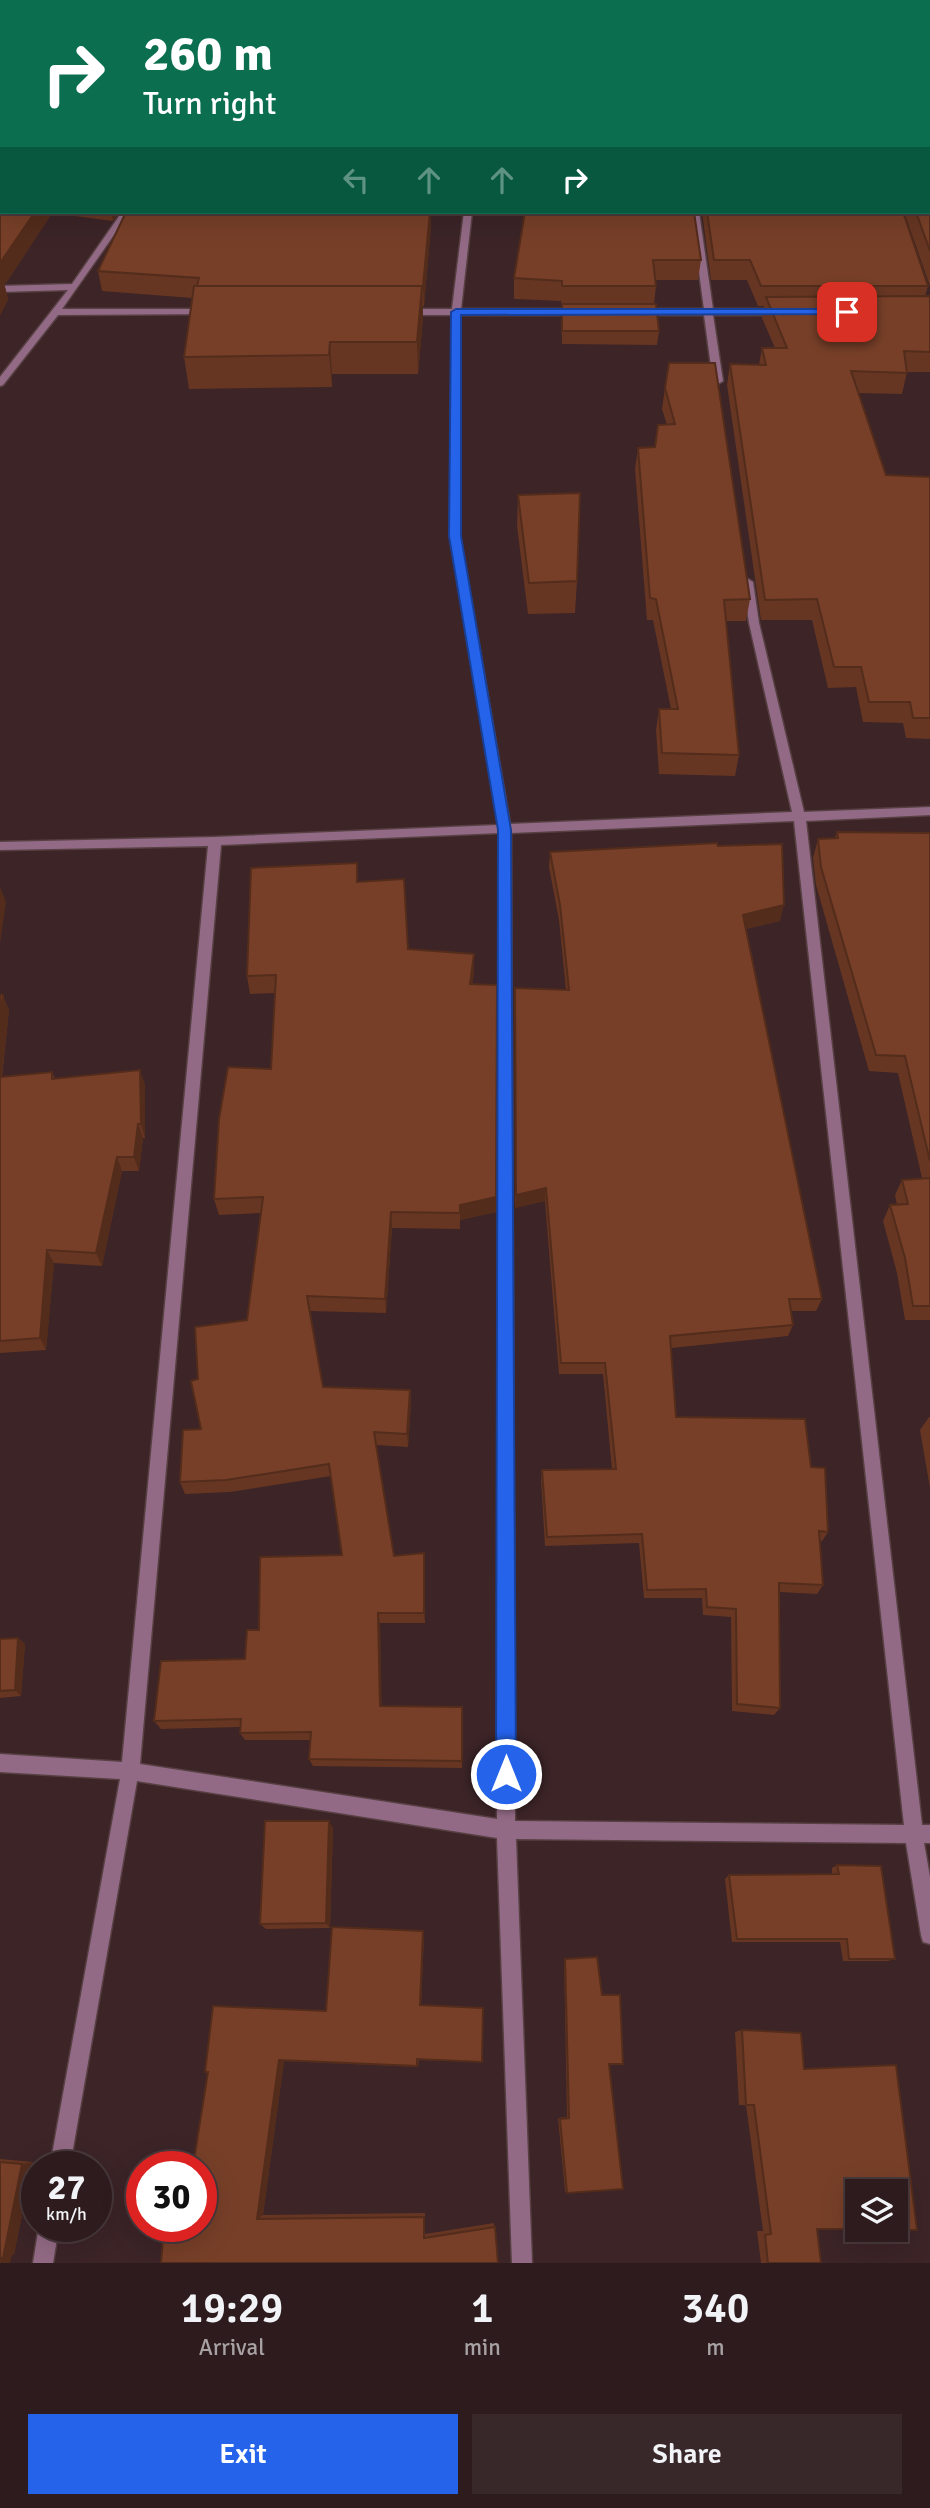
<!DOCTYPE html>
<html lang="en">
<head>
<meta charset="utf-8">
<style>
  :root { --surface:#2d1b1d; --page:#39282a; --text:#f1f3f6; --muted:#a7a1a4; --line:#48393b; --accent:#2563eb }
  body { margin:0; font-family:Signika,sans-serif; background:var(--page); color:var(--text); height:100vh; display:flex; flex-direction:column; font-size:26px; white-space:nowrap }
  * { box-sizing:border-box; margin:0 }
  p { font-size:23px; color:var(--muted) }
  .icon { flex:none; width:38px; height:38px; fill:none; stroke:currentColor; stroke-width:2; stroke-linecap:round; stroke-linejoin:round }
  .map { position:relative; height:2263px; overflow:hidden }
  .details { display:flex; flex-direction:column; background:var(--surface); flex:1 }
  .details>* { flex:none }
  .hud { position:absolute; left:0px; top:0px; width:931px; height:214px; box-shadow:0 7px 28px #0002,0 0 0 2px var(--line); background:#0b6e4f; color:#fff; overflow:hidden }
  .fabs { position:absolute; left:845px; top:2179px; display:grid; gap:14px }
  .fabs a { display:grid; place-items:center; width:63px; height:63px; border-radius:0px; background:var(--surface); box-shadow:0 7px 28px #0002,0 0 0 2px var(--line); font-size:35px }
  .speed { position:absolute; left:21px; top:2151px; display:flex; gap:14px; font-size:35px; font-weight:700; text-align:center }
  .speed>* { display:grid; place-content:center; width:91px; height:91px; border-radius:50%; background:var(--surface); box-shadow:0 7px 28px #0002,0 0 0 2px var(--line); line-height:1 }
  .speed small { font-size:18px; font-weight:400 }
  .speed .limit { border:10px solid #d22; background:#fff; color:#111 }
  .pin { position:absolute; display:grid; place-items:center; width:60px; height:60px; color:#fff; margin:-30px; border-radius:14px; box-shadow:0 4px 10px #0006 }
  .me { position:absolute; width:77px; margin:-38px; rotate:0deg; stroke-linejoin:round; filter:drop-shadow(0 0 5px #0008) }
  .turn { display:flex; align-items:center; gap:24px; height:147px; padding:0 28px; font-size:32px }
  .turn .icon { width:91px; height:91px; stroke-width:2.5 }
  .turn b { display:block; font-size:49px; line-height:60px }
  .lanes { display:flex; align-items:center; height:66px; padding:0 28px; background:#0003; justify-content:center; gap:35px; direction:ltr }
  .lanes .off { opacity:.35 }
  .eta { display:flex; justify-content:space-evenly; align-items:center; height:119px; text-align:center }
  .eta b { font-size:42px; font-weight:600; line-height:49px }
  .cta { display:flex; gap:14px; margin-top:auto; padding:14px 28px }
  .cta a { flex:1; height:80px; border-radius:0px; background:var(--accent); color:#fff; font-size:28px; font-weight:600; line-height:80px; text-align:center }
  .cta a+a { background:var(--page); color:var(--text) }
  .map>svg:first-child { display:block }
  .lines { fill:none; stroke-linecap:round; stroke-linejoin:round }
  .street-casing { stroke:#574043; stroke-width:3 }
  .secondary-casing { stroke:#574043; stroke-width:3 }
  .street { fill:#936a85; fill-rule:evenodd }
  .secondary { fill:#ce8cb8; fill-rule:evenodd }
  .wall { fill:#663622 }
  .shaded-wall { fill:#532c1c }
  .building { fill:#773f28; stroke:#532c1c; stroke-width:2 }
  .route { fill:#2563eb; stroke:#184099; stroke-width:2 }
</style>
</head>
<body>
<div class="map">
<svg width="930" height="2263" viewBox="0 0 930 2263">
  <rect width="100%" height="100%" fill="#3c2427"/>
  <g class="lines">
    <g class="street-casing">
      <g id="street">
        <rect x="489" y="0" width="8" height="2"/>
        <rect x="664" y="0" width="8" height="2"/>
        <polygon points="122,212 130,212 62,309 208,309 211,310 211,314 58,315 3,385 0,386 0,377 68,290 0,292 0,286 72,284"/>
        <path d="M464,212H472L461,309H579L583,312L579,315H460V536L510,824L792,812L749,623L743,582L748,579L753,582L759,623L804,812L930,807V815L806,821L922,1825H930V1843H924L930,1877V1944L923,1942L921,1935L906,1843L516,1839L532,2263H512L497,1838L137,1781L70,2166H50L120,1779L0,1772V1754L122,1762L208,846L0,850V842L215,837L498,825L450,536L452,315H406L402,312L406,309H452ZM794,821L904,1825L515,1821L511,833ZM499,833L497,1819L140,1764L221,845Z"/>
        <polygon points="691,212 699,212 713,309 782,309 786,312 782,315 713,315 723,381 718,384 713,381 704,315 641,315 637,312 641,309 704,309"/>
        <polygon points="39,2226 59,2226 53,2263 33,2263"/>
      </g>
    </g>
    <g class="secondary-casing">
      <polygon id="secondary" points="265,0 273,0 265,2"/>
    </g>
    <use href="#street" class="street"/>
    <use href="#secondary" class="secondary"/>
  </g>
  <g class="wall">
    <polygon points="0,0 207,0 205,2 2,2 2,212 119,212 113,221 52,213 6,283 4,283 8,299 0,315"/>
    <polygon points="543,0 630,0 630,1"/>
    <polygon points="674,0 930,0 930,286 904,212 929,212 929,2 674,2"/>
    <polygon points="124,212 430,212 431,226 424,306 423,306 423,318 418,374 332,374 332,387 189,389 184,357 192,298 102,291 98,271 125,215"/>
    <polygon points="490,212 521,212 490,214"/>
    <polygon points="525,212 701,260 698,280 655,280 656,286 654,304 659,331 657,345 562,344 561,301 514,299 514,278"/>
    <polygon points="702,212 903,212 928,286 925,296 930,296 930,372 907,372 902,394 858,393 886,475 930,477 930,739 906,738 903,723 863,722 856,687 828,688 812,620 761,620 727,385 730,364 759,365 762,348 775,348 762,318 764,306 758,306 747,280 711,280"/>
    <polygon points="665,388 750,599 746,621 726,621 739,755 735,776 659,774 656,730 659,709 671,709 653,620 647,620 635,469 638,448 655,447 667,425 662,409"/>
    <polygon points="518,495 577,581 575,613 528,614 517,526"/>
    <polygon points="837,832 930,833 930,1320 905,1320 897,1273 883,1221 890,1205 897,1205 895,1195 902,1180 922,1178 898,1073 869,1071 816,885 813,858 818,839 835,838"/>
    <polygon points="718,846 780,921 746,929 822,1299 816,1311 791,1311 793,1325 788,1336 671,1348 676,1417 811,1467 828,1532 822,1541 820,1541 823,1585 817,1594 779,1592 780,1708 774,1715 732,1711 731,1617 703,1615 702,1598 644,1598 639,1543 545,1546 541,1480 542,1470 612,1469 603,1374 559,1374 545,1201 515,1208 515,988 566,990 559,920 549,867 550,852"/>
    <polygon points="359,882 408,949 474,972 472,984 496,1197 496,1212 460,1220 460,1229 392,1228 386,1313 310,1311 323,1387 410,1390 411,1404 408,1447 376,1445 394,1556 425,1564 425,1623 380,1623 381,1706 462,1707 462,1768 313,1766 309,1759 310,1740 245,1740 240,1733 240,1727 161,1729 154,1721 245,1659 259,1630 342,1555 331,1476 230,1492 185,1494 180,1482 201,1429 198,1379 247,1320 261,1213 219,1215 214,1199 271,1069 275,993 250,994 247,976"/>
    <polygon points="0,995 9,1010 2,1077 52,1072 55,1079 145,1084 145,1138 143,1138 139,1171 122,1171 102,1266 54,1263 46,1350 0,1353"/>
    <polygon points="929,1417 930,1417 930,1488 920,1430"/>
    <polygon points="18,1638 25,1644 21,1696 0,1698 0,1639"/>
    <polygon points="333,1828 330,1928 266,1929 260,1924"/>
    <polygon points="837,1865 895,1959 888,1961 843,1961 840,1942 732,1942 725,1879 729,1875 832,1874 832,1868"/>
    <polygon points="423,1931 424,1934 421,2005 482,2062 419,2060 418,2067 284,2061 263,2215 425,2213 425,2234 494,2223 498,2263 164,2227 201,2226 193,2166 326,2011"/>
    <polygon points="565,1959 609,2065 567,2193 565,2191 558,2118 567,2117 564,1961"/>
    <polygon points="742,2030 817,2229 821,2263 761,2263 757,2231 763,2231 746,2105 739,2105 735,2032"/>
    <polygon points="0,2159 33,2162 14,2254 0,2263"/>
  </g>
  <g class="shaded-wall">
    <polygon points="193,0 207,0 205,2 192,2"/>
    <polygon points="35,212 52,212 52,213 6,283 4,283 8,299 0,315 0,263"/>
    <polygon points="111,212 119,212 113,221"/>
    <polygon points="430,212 431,226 424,306 423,286"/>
    <polygon points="422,286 423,318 418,374 417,342"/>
    <polygon points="330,342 332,374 332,387 329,355"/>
    <polygon points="0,887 6,902 0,944"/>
    <polygon points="784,905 780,921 740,930 743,915"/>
    <polygon points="474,954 474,972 470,1001 470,984"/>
    <polygon points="3,995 9,1010 0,1090 0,1019"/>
    <polygon points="140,1070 145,1084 145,1138 141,1124"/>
    <polygon points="138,1124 143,1138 139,1171 134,1157"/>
    <polygon points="117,1157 122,1171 102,1266 96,1253"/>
    <polygon points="546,1188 545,1201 515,1208 516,1195"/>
    <polygon points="496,1197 496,1212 460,1220 460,1205"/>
    <polygon points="391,1212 392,1228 386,1313 385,1299"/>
    <polygon points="47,1250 54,1263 46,1350 40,1338"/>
    <polygon points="410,1390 411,1404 408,1447 407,1434"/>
    <polygon points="424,1553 425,1564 425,1623 424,1613"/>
    <polygon points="378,1613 380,1623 382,1714 380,1706"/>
    <polygon points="18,1638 25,1644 21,1696 15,1690"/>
    <polygon points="329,1821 333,1828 330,1928 326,1923"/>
    <polygon points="423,1931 424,1934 421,2007 420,2005"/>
    <polygon points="279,2060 284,2061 263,2215 257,2219"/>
    <polygon points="33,2162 14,2254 12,2255 10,2263 0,2263 22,2164"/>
  </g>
  <g class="building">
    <polygon points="0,0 193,0 192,2 2,2 2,212 35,212 0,263"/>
    <rect x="310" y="0" width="116" height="2"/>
    <polygon points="680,0 930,0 930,251 916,212 929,212 929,2 680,2"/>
    <polygon points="126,212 430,212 423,286 197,286 199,278 98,271"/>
    <polygon points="525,212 694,212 701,260 653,260 656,286 562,286 562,281 514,278"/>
    <polygon points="707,212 903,212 928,286 761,286 750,260 714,260"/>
    <polygon points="194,286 422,286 417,342 330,342 329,355 184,357"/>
    <polygon points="930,296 930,352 904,351 907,373 851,371 886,475 930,477 930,718 913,718 910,702 869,702 861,667 834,667 817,599 765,600 730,364 766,365 762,348 787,348 766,297"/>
    <polygon points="562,304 656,304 659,331 562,331"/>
    <polygon points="669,363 715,363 750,599 724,600 739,755 662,753 659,709 678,709 656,599 650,598 638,448 655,447 658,425 675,424 665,388"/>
    <polygon points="580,493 577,581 529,583 518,495"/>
    <polygon points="837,832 930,833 930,1161 905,1056 876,1055 821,867 818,839 838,838"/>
    <polygon points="717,843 718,846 782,844 784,905 743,915 822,1299 789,1299 793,1325 670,1336 676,1417 805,1419 811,1467 825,1468 828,1532 819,1531 823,1585 779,1583 780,1708 737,1704 736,1609 707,1607 706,1589 647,1590 642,1534 547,1537 542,1470 616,1469 605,1363 561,1363 546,1188 516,1195 515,988 569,990 560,905 550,852"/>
    <polygon points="357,863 357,882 404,879 408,949 474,954 470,984 497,985 496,1197 460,1205 460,1213 391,1212 385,1299 307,1296 323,1387 410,1390 407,1434 374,1432 394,1556 424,1553 424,1613 378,1613 380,1706 462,1707 462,1761 309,1759 311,1732 240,1733 241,1719 154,1721 161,1661 245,1659 247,1630 259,1630 260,1557 342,1555 329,1464 226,1480 180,1482 183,1430 201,1429 191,1381 198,1379 195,1327 247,1320 263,1197 214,1199 219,1119 228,1067 271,1069 276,975 247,976 251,868"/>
    <polygon points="0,995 3,995 0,1019"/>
    <polygon points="140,1070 141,1124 138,1124 134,1157 117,1157 96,1253 47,1250 40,1338 0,1341 0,1077 52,1072 52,1079"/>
    <polygon points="930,1178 930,1306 913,1306 905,1258 890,1205 908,1204 902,1180"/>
    <polygon points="18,1638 15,1690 0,1691 0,1639"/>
    <polygon points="265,1821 329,1821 326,1923 260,1924"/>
    <polygon points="837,1865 881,1866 895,1959 849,1959 847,1939 737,1939 729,1875 839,1874"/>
    <polygon points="332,1927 423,1931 420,2005 483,2008 482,2062 417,2059 417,2066 279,2060 257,2219 424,2217 424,2238 495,2227 498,2263 161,2263 164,2227 201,2226 201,2166 193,2166 208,2072 205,2072 213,2006 326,2011"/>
    <polygon points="597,1957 602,1995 620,1995 623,2064 609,2064 623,2189 567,2193 560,2119 569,2118 565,1959"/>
    <polygon points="742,2030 801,2033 804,2069 896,2065 917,2230 887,2230 896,2230 896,2191 858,2191 858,2229 817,2229 821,2263 768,2263 765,2235 771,2234 754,2105 746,2105"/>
    <polygon points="0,2162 22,2164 3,2258 1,2258 0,2260"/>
  </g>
  <polygon class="route" points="847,309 850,310 850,314 461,315 461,536 511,830 516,1774 513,1781 506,1784 499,1781 496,1774 498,830 449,536 451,312 456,309"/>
</svg>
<div class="fabs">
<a><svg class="icon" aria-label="layers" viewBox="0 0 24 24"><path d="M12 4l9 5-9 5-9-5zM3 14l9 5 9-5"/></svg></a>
</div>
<div class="speed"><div>27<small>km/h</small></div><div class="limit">30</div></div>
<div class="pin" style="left:847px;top:312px;background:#d93025"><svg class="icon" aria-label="arrive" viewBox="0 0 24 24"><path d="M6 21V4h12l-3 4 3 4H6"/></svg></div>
<svg class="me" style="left:506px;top:1774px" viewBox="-20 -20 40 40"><circle r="17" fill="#2563eb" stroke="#fff" stroke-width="3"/><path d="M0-11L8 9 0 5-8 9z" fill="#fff"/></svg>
<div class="hud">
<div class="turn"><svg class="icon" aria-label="right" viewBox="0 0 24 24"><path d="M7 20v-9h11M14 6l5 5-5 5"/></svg><div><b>260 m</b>Turn right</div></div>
<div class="lanes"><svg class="icon off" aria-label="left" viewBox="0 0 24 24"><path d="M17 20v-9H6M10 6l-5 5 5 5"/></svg><svg class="icon off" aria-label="ahead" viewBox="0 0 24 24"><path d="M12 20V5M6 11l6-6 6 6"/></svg><svg class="icon off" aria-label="ahead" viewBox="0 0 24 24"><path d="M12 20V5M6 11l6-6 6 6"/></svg><svg class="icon" aria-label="right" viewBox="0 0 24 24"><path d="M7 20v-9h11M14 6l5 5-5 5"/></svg></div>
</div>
</div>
<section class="details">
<div class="eta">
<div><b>19:29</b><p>Arrival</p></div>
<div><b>1</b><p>min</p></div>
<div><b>340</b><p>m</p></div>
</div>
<div class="cta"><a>Exit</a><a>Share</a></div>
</section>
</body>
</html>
